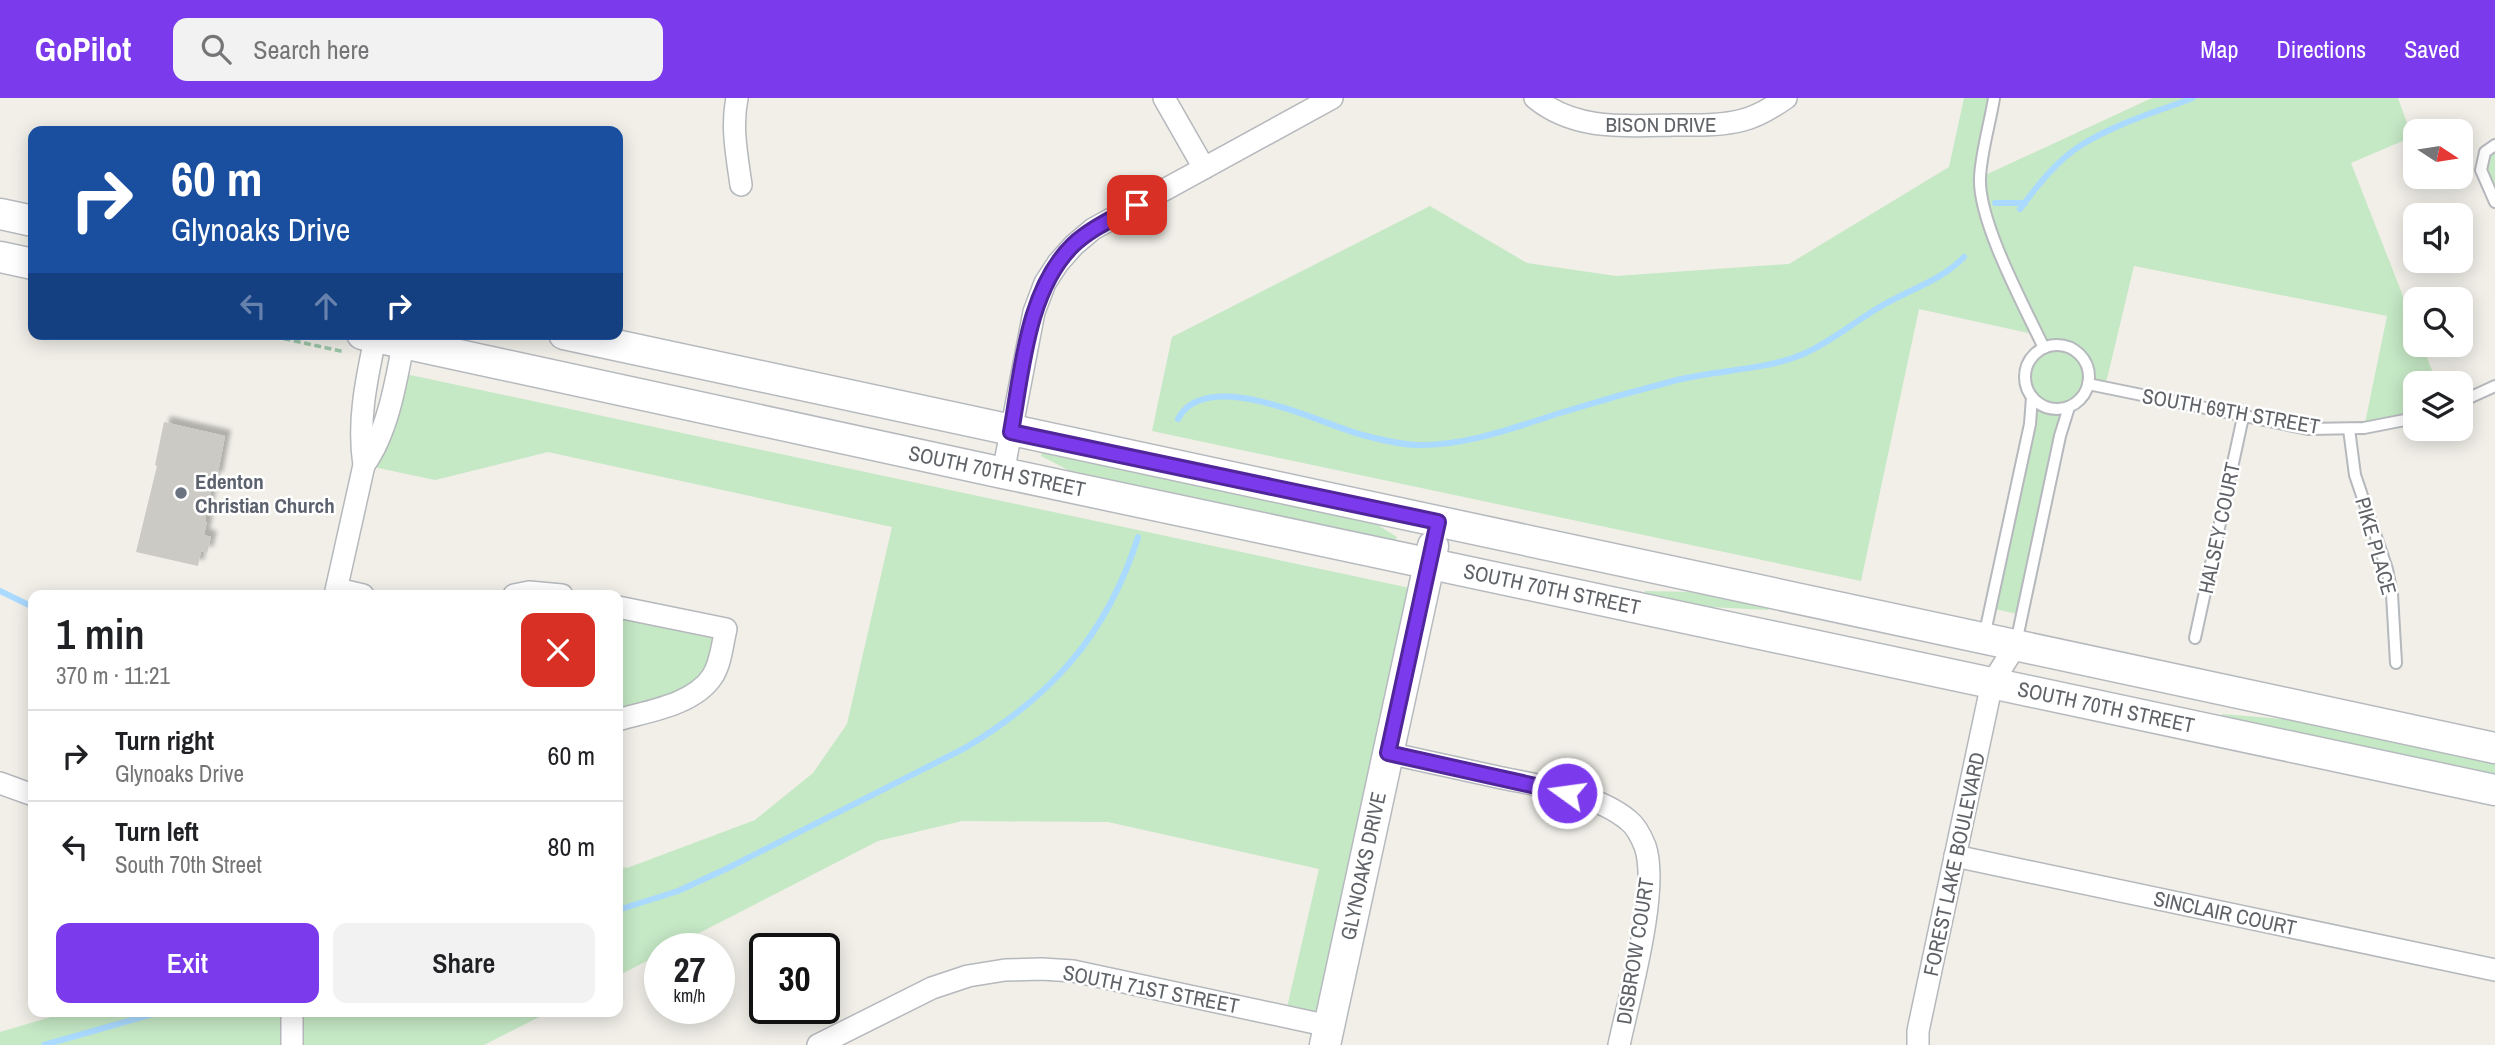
<!DOCTYPE html>
<html lang="en">
<head>
<meta charset="utf-8">
<style>
  :root { --surface:#fff; --page:#f2f2f2; --text:#202124; --muted:#757577; --line:#e0e0e0; --accent:#7c3aed }
  body { margin:0; font-family:"Archivo Narrow",sans-serif; background:var(--page); color:var(--text); height:100vh; display:flex; flex-direction:column; font-size:26px; white-space:nowrap }
  * { box-sizing:border-box; margin:0 }
  p { font-size:23px; color:var(--muted) }
  .icon { flex:none; width:38px; height:38px; fill:none; stroke:currentColor; stroke-width:2; stroke-linecap:round; stroke-linejoin:round }
  .map { position:relative; flex:1; overflow:hidden }
  .panel { position:absolute; left:28px; top:492px; width:595px; height:427px; display:flex; flex-direction:column; background:var(--surface); border-radius:14px; box-shadow:0 4px 18px #0003 }
  .panel>* { flex:none }
  .hud { position:absolute; left:28px; top:28px; width:595px; height:214px; border-radius:14px; box-shadow:0 4px 18px #0003; background:#1a4fa0; color:#fff; overflow:hidden }
  .needle { width:46px; rotate:102deg }
  .tools { position:absolute; left:2403px; top:21px; display:grid; gap:14px }
  .tools a { display:grid; place-items:center; width:70px; height:70px; border-radius:14px; background:var(--surface); box-shadow:0 4px 18px #0003; font-size:35px }
  .speed { position:absolute; left:644px; top:835px; display:flex; gap:14px; font-size:35px; font-weight:700; text-align:center }
  .speed>* { display:grid; place-content:center; width:91px; height:91px; border-radius:50%; background:var(--surface); box-shadow:0 4px 18px #0003; line-height:1 }
  .speed small { font-size:18px; font-weight:400 }
  .speed .limit { border:4px solid #111; border-radius:10px; background:#fff; color:#111 }
  .pin { position:absolute; display:grid; place-items:center; width:60px; height:60px; color:#fff; margin:-30px; border-radius:14px; box-shadow:0 4px 10px #0006 }
  .me { position:absolute; width:77px; margin:-38px; rotate:284deg; stroke-linejoin:round; filter:drop-shadow(0 0 5px #0008) }
  .turn { display:flex; align-items:center; gap:24px; height:147px; padding:0 28px; font-size:32px }
  .turn .icon { width:91px; height:91px; stroke-width:2.5 }
  .turn b { display:block; font-size:49px; line-height:60px }
  .lanes { display:flex; align-items:center; height:66px; padding:0 28px; background:#0003; justify-content:center; gap:35px; direction:ltr }
  .lanes .off { opacity:.35 }
  .round { display:grid; place-items:center; flex:none; width:74px; height:74px; border-radius:14px; background:var(--page) }
  .summary { display:flex; align-items:center; justify-content:space-between; height:119px; padding:0 28px }
  h1 { font-size:42px; font-weight:600; line-height:52px }
  .cta { display:flex; gap:14px; margin-top:auto; padding:14px 28px }
  .cta a { flex:1; height:80px; border-radius:14px; background:var(--accent); color:#fff; font-size:28px; font-weight:600; line-height:80px; text-align:center }
  .cta a+a { background:var(--page); color:var(--text) }
  ul { padding:0; list-style:none }
  li { display:flex; align-items:center; gap:21px; height:91px; padding:0 28px; border-top:2px solid var(--line) }
  li div { flex:1 }
  li b { display:block; font-size:26px }
  li em { font-style:normal }
  header { display:flex; align-items:center; gap:42px; box-sizing:border-box; height:98px; padding:0 35px; background:var(--accent); color:#fff }
  header strong { font-size:33px }
  nav { display:flex; gap:38px; margin-inline-start:auto; font-size:24px }
  .search { width:490px; height:63px; background:var(--page); display:flex; align-items:center; gap:18px; box-sizing:border-box; padding:0 24px; border-radius:14px; color:var(--muted); font-size:26px }
  .map>svg:first-child { display:block }
  .green { fill:#c5e8c5 }
  .lines { fill:none; stroke-linecap:round; stroke-linejoin:round }
  .stream { stroke:#aadaff; stroke-width:6 }
  .building { fill:#cccac5; filter:url(#shadow) }
  .lane-casing { stroke:#b5b8bc; stroke-width:14 }
  .street-casing { stroke:#b5b8bc; stroke-width:24 }
  .secondary-casing { stroke:#b6babf; stroke-width:33 }
  .path { stroke:#9cc7a9; stroke-width:3.5; stroke-dasharray:7 3.5; stroke-linecap:butt }
  .lane { stroke:#fff; stroke-width:10 }
  .street { stroke:#fff; stroke-width:21 }
  .secondary { stroke:#fff; stroke-width:30 }
  .route-casing { stroke:#51269a; stroke-width:18 }
  .route { stroke:#7c3aed; stroke-width:12 }
  .worship-dot { fill:#6b7280; stroke:#fff; stroke-width:2.5 }
  .labels { text-anchor:middle; dominant-baseline:central; stroke-width:5; stroke-linejoin:round; paint-order:stroke }
  .street-label { font-size:21px; fill:#5f6368; stroke:#fff }
  .worship-label { font-size:21px; font-weight:bold; fill:#5b616d; stroke:#fff; text-anchor:start }
</style>
</head>
<body>
<header>
<strong>GoPilot</strong>
<div class="search"><svg class="icon" aria-label="search" viewBox="0 0 24 24"><circle cx="10" cy="10" r="6"/><path d="M15 15l6 6"/></svg>Search here</div>
<nav><a>Map</a><a>Directions</a><a>Saved</a></nav>
</header>
<div class="map">
<svg width="2495" height="947" viewBox="0 0 2495 947">
  <defs>
    <filter id="shadow"><feDropShadow dx="6" dy="-6" stdDeviation="2" flood-color="#0004"/></filter>
  </defs>
  <rect width="100%" height="100%" fill="#f1efe8"/>
  <g class="green">
    <path d="M1964,0H1994L1981,79L2152,0H2398L2412,39L2351,65L2415,229V247H2422L2437,285H2415V320L2364,330L2387,218L2134,168L2105,289L2088,286L2082,299L2069,309L2022,517L1990,510L2032,299C2021,281 2025,262 2043,250L2037,237L1919,211L1861,483L1152,333L1172,239L1430,108L1527,165L1616,178L1789,166L1949,69Z"/>
    <polygon points="2495,47 2495,104 2482,59"/>
    <polygon points="396,274 1424,493 1329,928 1285,918 1319,771 1108,724 962,723 878,743 670,850 660,850 660,856 618,878 618,768 627,770 755,722 813,675 847,626 892,429 548,354 435,382 364,367"/>
    <polygon points="1042,354 1373,424 1397,439 1395,443 1084,376 1070,373 1041,358"/>
    <polygon points="1645,493 1690,494 1769,508 1768,512 1710,509 1645,496"/>
    <polygon points="618,509 726,531 712,579 618,622"/>
    <polygon points="2222,616 2305,623 2495,663 2495,677 2222,619"/>
    <polygon points="68,914 549,914 484,947 0,947 0,934"/>
  </g>
  <g class="lines">
    <g class="stream">
      <polyline points="1995,105 2025,105"/>
      <path d="M2020,111C2037,88 2058,61 2083,46C2117,25 2156,14 2193,0"/>
      <path d="M1178,321C1206,268 1317,324 1359,336C1377,341 1397,346 1416,347C1466,348 1513,330 1560,315C1599,303 1638,292 1677,282C1717,272 1764,272 1801,257C1828,246 1853,225 1878,210C1907,192 1940,184 1964,159"/>
      <polyline points="0,493 33,509"/>
      <path d="M618,812L678,793L726,771L965,650C1052,598 1107,537 1138,439"/>
      <polyline points="44,947 160,914"/>
    </g>
  </g>
  <polygon class="building" points="164,324 225,338 217,380 214,379 205,423 207,423 204,437 211,439 207,455 201,453 198,468 136,454 157,368 155,367"/>
  <g class="lines">
    <g class="lane-casing">
      <g id="lane">
        <path d="M1994,0C1990,26 1981,54 1980,80C1978,123 2024,208 2044,250"/>
        <polyline points="2495,47 2485,54 2481,72 2495,104"/>
        <circle cx="2057" cy="279" r="32"/>
        <polyline points="2088,286 2308,331 2364,330 2415,320"/>
        <polyline points="2460,304 2495,288"/>
        <polyline points="2349,331 2355,377 2387,471 2392,496 2396,565"/>
        <polyline points="1984,539 2030,326 2032,299"/>
        <polyline points="2195,540 2243,319"/>
        <polyline points="2016,545 2060,338 2069,309"/>
      </g>
    </g>
    <g class="street-casing">
      <g id="street">
        <path d="M737,0C731,29 737,58 741,87"/>
        <polyline points="1164,0 1204,70"/>
        <path d="M1535,0C1575,33 1626,28 1674,27C1697,27 1721,28 1743,22C1759,18 1773,9 1786,0"/>
        <path d="M364,367C389,333 397,278 405,236"/>
        <polyline points="1003,375 1034,214 1045,185 1058,165 1074,147 1093,131 1332,0"/>
        <polyline points="337,491 363,497"/>
        <path d="M335,497L364,367C357,323 367,279 376,236"/>
        <polyline points="514,497 529,494 562,497"/>
        <path d="M618,509L726,531C722,547 721,566 712,579C693,607 648,613 618,622"/>
        <path d="M1388,655C1426,663 1464,672 1502,680C1541,688 1597,696 1628,722C1636,728 1641,738 1645,748C1660,790 1629,900 1619,947"/>
        <polyline points="0,685 33,697"/>
        <polyline points="1955,758 2495,872"/>
        <polyline points="292,914 292,947"/>
        <polyline points="818,947 932,890 968,878 1005,872 1042,871 1073,873 1329,928"/>
        <polyline points="1918,947 1918,933 1992,585 2016,547"/>
      </g>
    </g>
    <g class="secondary-casing">
      <g id="secondary">
        <polyline points="0,116 33,123"/>
        <polyline points="0,159 33,166"/>
        <polyline points="362,236 1003,375 2495,692"/>
        <polyline points="564,236 2495,650"/>
        <polyline points="1325,947 1433,448"/>
      </g>
    </g>
    <polyline class="path" points="263,236 345,254"/>
    <use href="#lane" class="lane"/>
    <use href="#street" class="street"/>
    <use href="#secondary" class="secondary"/>
  </g>
  <g class="lines">
    <g class="route-casing">
      <path id="route" d="M1137,107C1116,119 1091,130 1073,147C1027,192 1022,273 1011,334L1438,424L1388,655L1567,695"/>
    </g>
    <use href="#route" class="route"/>
  </g>
  <circle class="worship-dot" cx="181" cy="395" r="7"/>
  <g class="labels">
    <g class="street-label">
      <text x="1661" y="26">BISON DRIVE</text>
      <text transform="translate(2231 313) rotate(10)">SOUTH 69TH STREET</text>
      <text transform="translate(997 373) rotate(12)">SOUTH 70TH STREET</text>
      <text transform="translate(2219 430) rotate(-78)">HALSEY COURT</text>
      <text transform="translate(2376 448) rotate(74)">PIKE PLACE</text>
      <text transform="translate(1552 491) rotate(12)">SOUTH 70TH STREET</text>
      <text transform="translate(2106 609) rotate(12)">SOUTH 70TH STREET</text>
      <text transform="translate(1954 766) rotate(-78)">FOREST LAKE BOULEVARD</text>
      <text transform="translate(1363 768) rotate(-78)">GLYNOAKS DRIVE</text>
      <text transform="translate(2225 815) rotate(12)">SINCLAIR COURT</text>
      <text transform="translate(1635 853) rotate(-81)">DISBROW COURT</text>
      <text transform="translate(1151 891) rotate(11)">SOUTH 71ST STREET</text>
    </g>
    <g class="worship-label">
      <text x="195" y="383">Edenton<tspan x="195" dy="24">Christian Church</tspan></text>
    </g>
  </g>
</svg>
<div class="tools">
<a><svg class="needle" viewBox="-14 -14 28 28"><path d="M0-13l5 13h-10z" fill="#e53935"/><path d="M0 13l5-13h-10z" fill="#757577"/></svg></a>
<a><svg class="icon" aria-label="sound" viewBox="0 0 24 24"><path d="M4 9h4l5-4v14l-5-4H4zM17 9q2 3 0 6"/></svg></a>
<a><svg class="icon" aria-label="search" viewBox="0 0 24 24"><circle cx="10" cy="10" r="6"/><path d="M15 15l6 6"/></svg></a>
<a><svg class="icon" aria-label="layers" viewBox="0 0 24 24"><path d="M12 4l9 5-9 5-9-5zM3 14l9 5 9-5"/></svg></a>
</div>
<div class="speed"><div>27<small>km/h</small></div><div class="limit">30</div></div>
<div class="pin" style="left:1137px;top:107px;background:#d93025"><svg class="icon" aria-label="arrive" viewBox="0 0 24 24"><path d="M6 21V4h12l-3 4 3 4H6"/></svg></div>
<svg class="me" style="left:1567px;top:695px" viewBox="-20 -20 40 40"><circle r="17" fill="#7c3aed" stroke="#fff" stroke-width="3"/><path d="M0-11L8 9 0 5-8 9z" fill="#fff"/></svg>
<div class="hud">
<div class="turn"><svg class="icon" aria-label="right" viewBox="0 0 24 24"><path d="M7 20v-9h11M14 6l5 5-5 5"/></svg><div><b>60 m</b>Glynoaks Drive</div></div>
<div class="lanes"><svg class="icon off" aria-label="left" viewBox="0 0 24 24"><path d="M17 20v-9H6M10 6l-5 5 5 5"/></svg><svg class="icon off" aria-label="ahead" viewBox="0 0 24 24"><path d="M12 20V5M6 11l6-6 6 6"/></svg><svg class="icon" aria-label="right" viewBox="0 0 24 24"><path d="M7 20v-9h11M14 6l5 5-5 5"/></svg></div>
</div>
<section class="panel">
<div class="summary"><div><h1>1 min</h1><p>370 m · 11:21</p></div><a class="round" style="background:#d93025;color:#fff"><svg class="icon" aria-label="close" viewBox="0 0 24 24"><path d="M6 6l12 12M18 6L6 18"/></svg></a></div>
<ul>
<li><svg class="icon" aria-label="right" viewBox="0 0 24 24"><path d="M7 20v-9h11M14 6l5 5-5 5"/></svg><div><b>Turn right</b><p>Glynoaks Drive</p></div><em>60 m</em></li>
<li><svg class="icon" aria-label="left" viewBox="0 0 24 24"><path d="M17 20v-9H6M10 6l-5 5 5 5"/></svg><div><b>Turn left</b><p>South 70th Street</p></div><em>80 m</em></li>
</ul>
<div class="cta"><a>Exit</a><a>Share</a></div>
</section>
</div>
</body>
</html>
